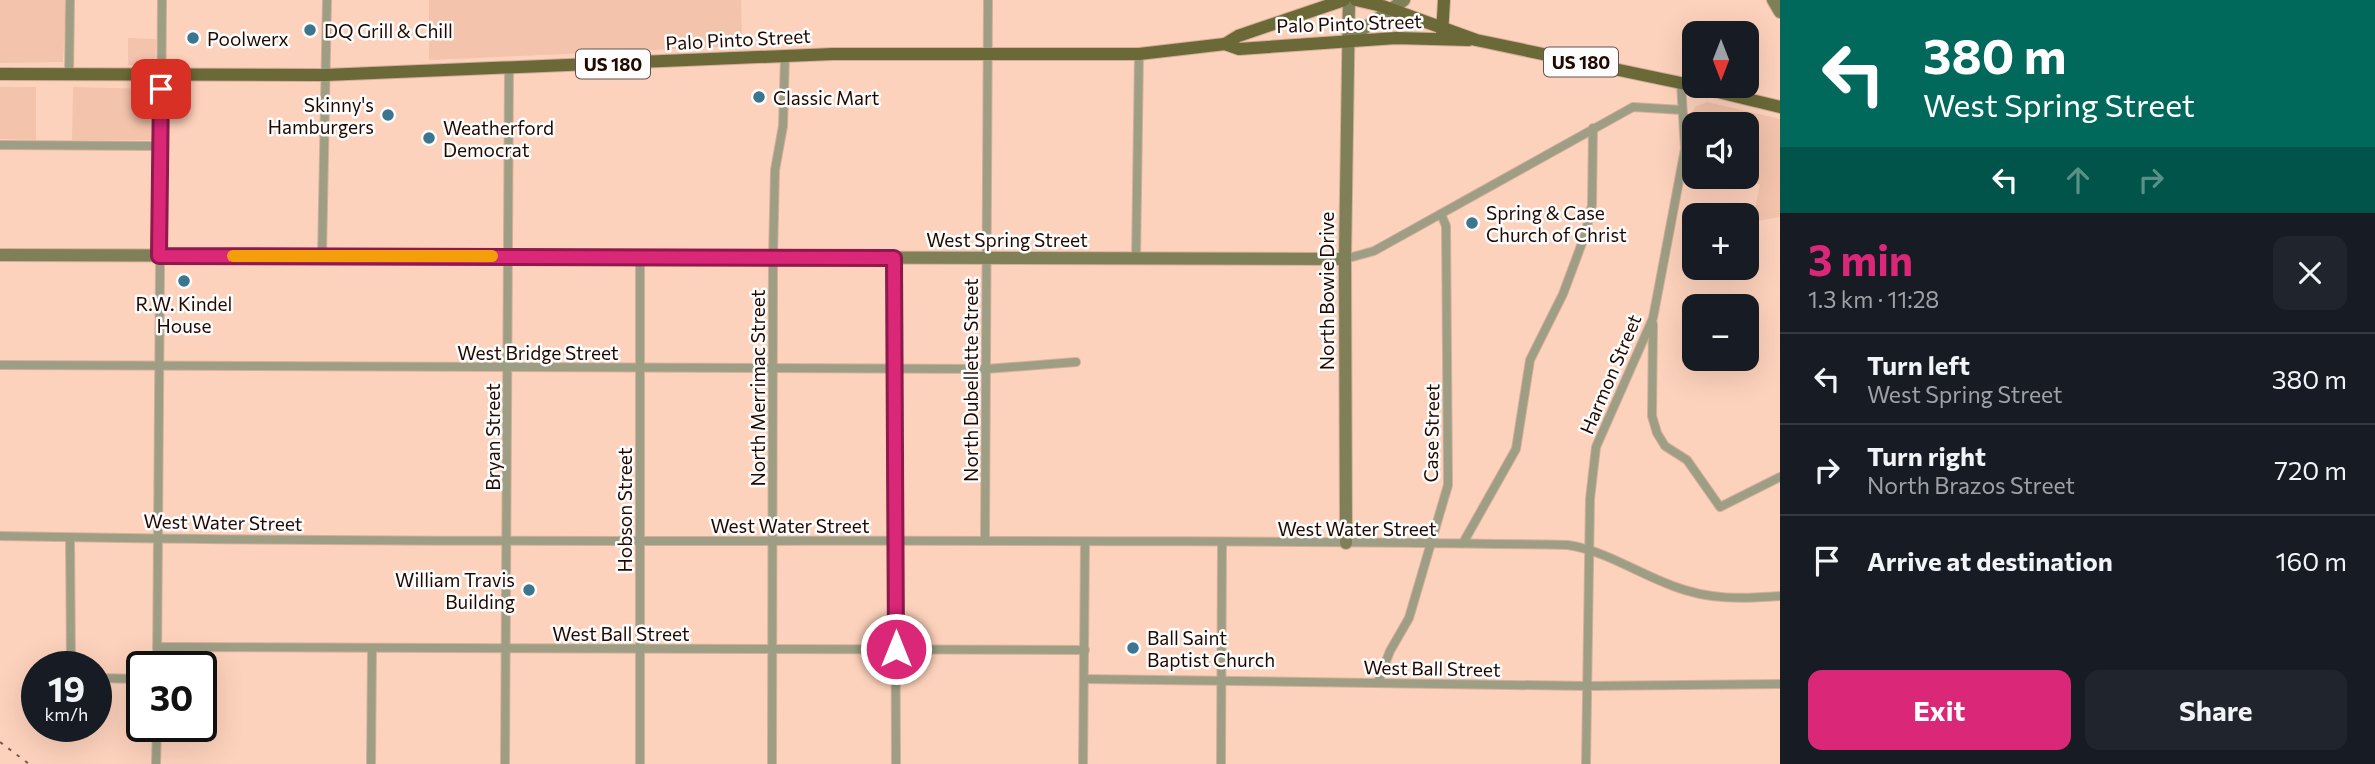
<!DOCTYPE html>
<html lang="en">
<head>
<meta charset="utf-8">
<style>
  :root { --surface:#171b24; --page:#20242c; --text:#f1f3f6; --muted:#9ea1a6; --line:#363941; --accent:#db2777 }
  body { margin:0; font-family:Commissioner,sans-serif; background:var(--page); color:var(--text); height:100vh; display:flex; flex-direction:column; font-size:26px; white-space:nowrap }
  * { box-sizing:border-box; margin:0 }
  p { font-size:23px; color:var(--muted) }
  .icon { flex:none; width:38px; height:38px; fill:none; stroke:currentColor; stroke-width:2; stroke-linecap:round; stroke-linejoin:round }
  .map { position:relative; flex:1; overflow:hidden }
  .drawer { display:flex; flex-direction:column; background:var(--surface); width:595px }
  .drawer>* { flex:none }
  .banner { background:#00695c; color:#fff; overflow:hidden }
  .needle { width:46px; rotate:180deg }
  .controls { position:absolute; left:1682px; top:21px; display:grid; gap:14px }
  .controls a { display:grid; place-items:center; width:77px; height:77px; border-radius:14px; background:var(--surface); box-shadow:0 7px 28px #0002; font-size:35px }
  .speed { position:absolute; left:21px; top:651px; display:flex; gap:14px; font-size:35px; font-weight:700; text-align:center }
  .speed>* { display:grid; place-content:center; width:91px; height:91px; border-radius:50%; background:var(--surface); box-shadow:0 7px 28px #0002; line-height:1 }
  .speed small { font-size:18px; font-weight:400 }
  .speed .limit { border:4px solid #111; border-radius:10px; background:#fff; color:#111 }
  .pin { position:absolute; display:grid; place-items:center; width:60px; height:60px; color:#fff; margin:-30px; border-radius:14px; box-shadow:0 4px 10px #0006 }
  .me { position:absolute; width:77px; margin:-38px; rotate:0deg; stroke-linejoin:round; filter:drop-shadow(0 0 5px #0008) }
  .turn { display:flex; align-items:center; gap:24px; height:147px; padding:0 28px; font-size:32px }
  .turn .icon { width:91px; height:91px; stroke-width:2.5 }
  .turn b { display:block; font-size:49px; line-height:60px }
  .lanes { display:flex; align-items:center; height:66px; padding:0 28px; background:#0003; justify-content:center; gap:35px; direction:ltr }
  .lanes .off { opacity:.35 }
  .round { display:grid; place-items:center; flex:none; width:74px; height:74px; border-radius:14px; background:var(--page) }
  .head { display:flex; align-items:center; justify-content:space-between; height:119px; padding:0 28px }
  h1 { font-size:42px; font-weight:700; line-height:52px; color:var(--accent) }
  .action { display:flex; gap:14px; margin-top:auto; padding:14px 28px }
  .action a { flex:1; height:80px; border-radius:14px; background:var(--accent); color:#fff; font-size:28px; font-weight:700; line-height:80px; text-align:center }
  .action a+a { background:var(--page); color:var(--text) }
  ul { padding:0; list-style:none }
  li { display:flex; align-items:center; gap:21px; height:91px; padding:0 28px; border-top:2px solid var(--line) }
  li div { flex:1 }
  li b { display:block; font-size:26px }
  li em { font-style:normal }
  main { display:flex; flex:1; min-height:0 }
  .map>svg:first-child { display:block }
  .built { fill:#f3c3ac; fill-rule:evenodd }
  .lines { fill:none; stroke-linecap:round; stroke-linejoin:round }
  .street-casing { stroke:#d5ae9a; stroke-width:10 }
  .secondary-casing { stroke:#d5ae9a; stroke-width:14 }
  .primary-casing { stroke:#d5ae9a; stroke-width:14 }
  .street { stroke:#9d9e84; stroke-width:8 }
  .secondary { stroke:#7f7f58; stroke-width:12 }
  .primary { stroke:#6a6937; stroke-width:12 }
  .rail { stroke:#79594b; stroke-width:2; stroke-dasharray:3.5 7; stroke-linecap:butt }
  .route-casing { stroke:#8e194d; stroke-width:18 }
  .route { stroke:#db2777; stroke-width:12 }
  .slow { stroke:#f59e0b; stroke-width:12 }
  .poi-dot { fill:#3b758e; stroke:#fdfdfd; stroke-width:2.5 }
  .labels { text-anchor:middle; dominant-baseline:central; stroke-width:5; stroke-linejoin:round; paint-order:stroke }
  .shield { fill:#fdfdfd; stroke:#63524c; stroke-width:2 }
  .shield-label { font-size:18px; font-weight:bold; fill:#210900 }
  .street-label { font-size:19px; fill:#210900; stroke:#fdfdfd }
  .poi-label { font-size:19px; fill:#210900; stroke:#fdfdfd; text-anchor:start }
</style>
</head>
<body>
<main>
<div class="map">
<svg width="1780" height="764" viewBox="0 0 1780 764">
  <rect width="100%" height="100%" fill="#fdd2bc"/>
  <g class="built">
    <polygon points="0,0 66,0 63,62 0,63"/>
    <polygon points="429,0 741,0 742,46 429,60"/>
    <polygon points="128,38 156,39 155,65 128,65"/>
    <polygon points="0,87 36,87 36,140 0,139"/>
    <polygon points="73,87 154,89 154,140 72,140"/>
    <path d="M1707,102L1780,119V217L1752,222L1760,184L1685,179L1692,114L1695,107ZM1746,124V177H1694V124Z"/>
  </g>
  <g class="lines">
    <g class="street-casing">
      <g id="street">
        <polyline points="69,75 70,0"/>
        <polyline points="0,145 160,146"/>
        <polyline points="322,256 327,0"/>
        <polyline points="640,256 640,764"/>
        <polyline points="894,258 896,764"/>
        <polyline points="1136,259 1139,54"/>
        <polyline points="1345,259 1374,251 1633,107 1682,110"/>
        <polyline points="1653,324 1652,416 1657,433 1665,446 1687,460 1720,507 1780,477"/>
        <polyline points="0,365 986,369 1076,362"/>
        <path d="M0,536C522,546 1045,536 1568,545C1606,551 1637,573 1673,586C1709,600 1742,599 1780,596"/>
        <polyline points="70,538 71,667"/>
        <polyline points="985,539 988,0"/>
        <polyline points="1463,543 1516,449 1530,360 1563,294 1585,235 1592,205 1593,128"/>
        <polyline points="157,647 1085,650"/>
        <polyline points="157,667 162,0"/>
        <polyline points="96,678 142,679"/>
        <polyline points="1084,679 1588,686 1780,684"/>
        <polyline points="1378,682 1390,651 1409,618 1448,485 1446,226 1441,214"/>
        <polyline points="156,764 157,726"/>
        <polyline points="371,764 372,648"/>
        <polyline points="505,764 509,68"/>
        <polyline points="772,764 773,258 775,170 783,126 785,55"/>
        <polyline points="1083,764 1085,542"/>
        <polyline points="1221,764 1222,543"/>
        <polyline points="1586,764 1590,499 1596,447 1653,318 1685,149 1681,83"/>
      </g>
    </g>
    <g class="secondary-casing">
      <g id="secondary">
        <polyline points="1773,0 1780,12"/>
        <polyline points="1349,39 1404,0"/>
        <polyline points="0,255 1345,259"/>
        <polyline points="1346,543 1345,259 1349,0"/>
      </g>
    </g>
    <g class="primary-casing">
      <g id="primary">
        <polyline points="1356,0 1382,6 1476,40 1681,83 1780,107"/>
        <polyline points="1442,35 1444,0"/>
        <polyline points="1225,44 1239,49 1396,38 1469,40"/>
        <polyline points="0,74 325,75 833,54 1139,54 1225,44 1238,36 1344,0"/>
      </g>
    </g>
    <use href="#street" class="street"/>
    <use href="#secondary" class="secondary"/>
    <use href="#primary" class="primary"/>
    <polyline class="rail" points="0,742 29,764"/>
  </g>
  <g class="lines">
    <g class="route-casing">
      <polyline id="route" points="161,89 159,256 894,258 896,649"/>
    </g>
    <use href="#route" class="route"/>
    <polyline class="slow" points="233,256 492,256"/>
  </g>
  <g class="poi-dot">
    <circle cx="310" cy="30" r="7"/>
    <circle cx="193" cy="38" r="7"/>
    <circle cx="759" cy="97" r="7"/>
    <circle cx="388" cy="115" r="7"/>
    <circle cx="429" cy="138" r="7"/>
    <circle cx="1472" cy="223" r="7"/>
    <circle cx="184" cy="281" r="7"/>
    <circle cx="529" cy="590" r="7"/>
    <circle cx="1133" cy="648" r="7"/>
  </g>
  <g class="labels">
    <g class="shield">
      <rect x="1544" y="47.5" width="74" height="29" rx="5"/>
      <rect x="576" y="49.5" width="74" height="29" rx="5"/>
    </g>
    <g class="shield-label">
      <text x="1581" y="62">US 180</text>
      <text x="613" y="64">US 180</text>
    </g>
    <g class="street-label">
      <text transform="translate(1349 23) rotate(-2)">Palo Pinto Street</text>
      <text transform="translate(738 39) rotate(-3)">Palo Pinto Street</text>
      <text x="1007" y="239">West Spring Street</text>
      <text transform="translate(1326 291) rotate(-90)">North Bowie Drive</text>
      <text x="538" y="352">West Bridge Street</text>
      <text transform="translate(1610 374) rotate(-67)">Harmon Street</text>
      <text transform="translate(970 380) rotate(-90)">North Dubellette Street</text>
      <text transform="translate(757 388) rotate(-90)">North Merrimac Street</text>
      <text transform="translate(1431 433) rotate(-89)">Case Street</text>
      <text transform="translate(492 437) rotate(-90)">Bryan Street</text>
      <text transform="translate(624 510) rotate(-90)">Hobson Street</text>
      <text transform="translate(223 522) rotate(1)">West Water Street</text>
      <text x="790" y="525">West Water Street</text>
      <text x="1357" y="528">West Water Street</text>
      <text x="621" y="633">West Ball Street</text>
      <text transform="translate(1432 668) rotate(1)">West Ball Street</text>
    </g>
    <g class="poi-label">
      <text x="324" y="30">DQ Grill &amp; Chill</text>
      <text x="207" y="38">Poolwerx</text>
      <text x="773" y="97">Classic Mart</text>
      <text x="374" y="104" text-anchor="end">Skinny's<tspan x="374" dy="22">Hamburgers</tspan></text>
      <text x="443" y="127">Weatherford<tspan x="443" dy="22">Democrat</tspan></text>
      <text x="1486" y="212">Spring &amp; Case<tspan x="1486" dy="22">Church of Christ</tspan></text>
      <text x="184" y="303" text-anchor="middle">R.W. Kindel<tspan x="184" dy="22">House</tspan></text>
      <text x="515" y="579" text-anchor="end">William Travis<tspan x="515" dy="22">Building</tspan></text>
      <text x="1147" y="637">Ball Saint<tspan x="1147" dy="22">Baptist Church</tspan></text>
    </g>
  </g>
</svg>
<div class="controls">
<a><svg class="needle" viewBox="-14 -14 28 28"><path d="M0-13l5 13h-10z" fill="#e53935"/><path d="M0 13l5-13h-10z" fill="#9ea1a6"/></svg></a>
<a><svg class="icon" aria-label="sound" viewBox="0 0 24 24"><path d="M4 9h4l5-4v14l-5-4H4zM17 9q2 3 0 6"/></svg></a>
<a>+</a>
<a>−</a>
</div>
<div class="speed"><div>19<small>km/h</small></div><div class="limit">30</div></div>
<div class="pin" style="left:161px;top:89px;background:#d93025"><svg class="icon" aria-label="arrive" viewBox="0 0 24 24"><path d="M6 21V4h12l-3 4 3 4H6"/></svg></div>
<svg class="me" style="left:896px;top:649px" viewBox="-20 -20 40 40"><circle r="17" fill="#db2777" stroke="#fff" stroke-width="3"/><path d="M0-11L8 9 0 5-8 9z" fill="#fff"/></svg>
</div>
<section class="drawer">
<div class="banner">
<div class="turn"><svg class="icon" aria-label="left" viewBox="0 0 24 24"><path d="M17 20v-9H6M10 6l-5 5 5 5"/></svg><div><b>380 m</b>West Spring Street</div></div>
<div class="lanes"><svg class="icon" aria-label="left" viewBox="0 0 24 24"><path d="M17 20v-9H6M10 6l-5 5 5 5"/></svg><svg class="icon off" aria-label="ahead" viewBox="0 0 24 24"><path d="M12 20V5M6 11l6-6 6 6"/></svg><svg class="icon off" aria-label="right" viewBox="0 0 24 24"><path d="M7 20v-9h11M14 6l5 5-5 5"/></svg></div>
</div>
<div class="head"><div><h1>3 min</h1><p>1.3 km · 11:28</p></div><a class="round"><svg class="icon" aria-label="close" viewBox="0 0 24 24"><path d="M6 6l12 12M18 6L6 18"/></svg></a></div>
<ul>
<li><svg class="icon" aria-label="left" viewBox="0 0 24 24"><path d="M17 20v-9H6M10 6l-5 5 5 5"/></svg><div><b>Turn left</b><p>West Spring Street</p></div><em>380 m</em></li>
<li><svg class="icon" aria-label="right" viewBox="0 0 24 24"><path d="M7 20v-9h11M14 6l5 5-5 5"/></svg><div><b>Turn right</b><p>North Brazos Street</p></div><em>720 m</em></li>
<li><svg class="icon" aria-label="arrive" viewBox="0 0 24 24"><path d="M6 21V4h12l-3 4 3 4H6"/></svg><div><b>Arrive at destination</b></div><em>160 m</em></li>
</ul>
<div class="action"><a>Exit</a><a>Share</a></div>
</section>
</main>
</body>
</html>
